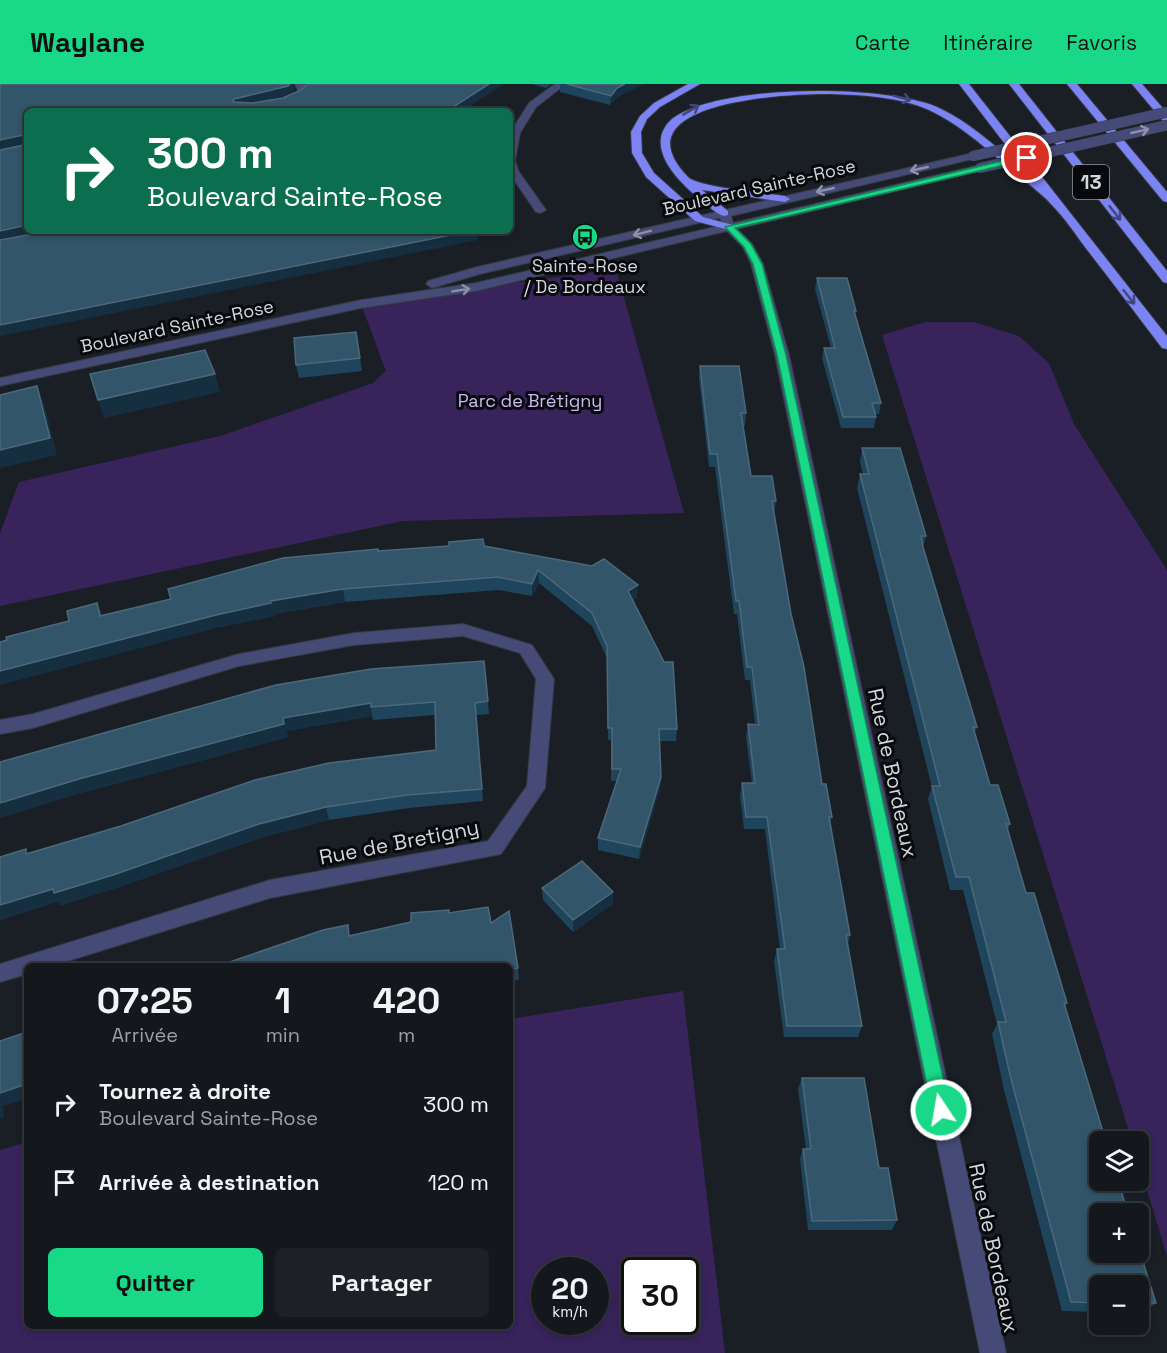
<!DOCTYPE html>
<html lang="fr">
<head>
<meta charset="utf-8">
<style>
  :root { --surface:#14171c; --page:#1d2025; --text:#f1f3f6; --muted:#9d9fa3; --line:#33363b; --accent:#19d988 }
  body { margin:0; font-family:"Space Grotesk",sans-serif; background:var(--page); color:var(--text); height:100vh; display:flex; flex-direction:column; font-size:22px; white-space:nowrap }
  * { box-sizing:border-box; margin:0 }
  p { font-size:20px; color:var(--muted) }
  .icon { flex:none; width:33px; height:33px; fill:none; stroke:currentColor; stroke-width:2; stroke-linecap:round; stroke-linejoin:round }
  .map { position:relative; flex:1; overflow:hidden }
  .drawer { position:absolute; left:24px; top:879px; width:489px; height:366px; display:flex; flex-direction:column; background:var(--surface); border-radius:9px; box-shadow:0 3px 9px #0003,0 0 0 2px var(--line) }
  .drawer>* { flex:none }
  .hud { position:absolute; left:24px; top:24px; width:489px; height:126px; border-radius:9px; box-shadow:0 3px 9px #0003,0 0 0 2px var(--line); background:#0b6e4f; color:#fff; overflow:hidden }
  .buttons { position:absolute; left:1089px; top:1047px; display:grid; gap:12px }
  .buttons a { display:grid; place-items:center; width:60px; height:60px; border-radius:9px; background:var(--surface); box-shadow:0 3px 9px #0003,0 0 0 2px var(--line); font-size:30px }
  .speed { position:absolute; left:531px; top:1173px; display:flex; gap:12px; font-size:30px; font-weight:700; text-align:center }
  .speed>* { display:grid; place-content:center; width:78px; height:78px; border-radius:50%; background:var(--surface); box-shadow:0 3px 9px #0003,0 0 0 2px var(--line); line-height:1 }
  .speed small { font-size:15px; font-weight:400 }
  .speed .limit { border:3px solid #111; border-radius:9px; background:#fff; color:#111 }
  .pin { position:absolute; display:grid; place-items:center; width:51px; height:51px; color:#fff; margin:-26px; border:3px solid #fff; border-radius:50%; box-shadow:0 2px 6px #0007 }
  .me { position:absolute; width:66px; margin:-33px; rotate:348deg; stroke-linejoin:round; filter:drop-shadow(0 0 4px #0008) }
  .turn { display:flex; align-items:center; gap:21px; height:126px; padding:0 24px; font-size:27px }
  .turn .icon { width:78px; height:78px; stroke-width:2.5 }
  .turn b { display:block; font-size:42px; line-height:51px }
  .eta { display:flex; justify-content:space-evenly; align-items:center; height:102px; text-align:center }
  .eta b { font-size:36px; font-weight:700; line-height:42px }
  .primary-button { display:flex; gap:12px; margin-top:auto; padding:12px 24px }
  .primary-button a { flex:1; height:69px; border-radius:9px; background:var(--accent); color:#111; font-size:24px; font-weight:700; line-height:69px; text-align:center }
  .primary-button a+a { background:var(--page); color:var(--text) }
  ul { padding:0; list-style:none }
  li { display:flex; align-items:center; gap:18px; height:78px; padding:0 24px }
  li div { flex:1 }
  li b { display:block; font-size:22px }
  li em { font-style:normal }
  header { display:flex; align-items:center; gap:36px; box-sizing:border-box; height:84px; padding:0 30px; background:var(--accent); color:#111 }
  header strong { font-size:28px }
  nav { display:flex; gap:33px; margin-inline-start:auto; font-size:21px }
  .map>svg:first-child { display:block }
  .green { fill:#38235b; fill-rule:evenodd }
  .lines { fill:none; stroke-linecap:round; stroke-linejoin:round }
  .minor-casing { stroke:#34393f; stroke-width:2 }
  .highway-casing { stroke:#34393f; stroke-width:2 }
  .minor { fill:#454a76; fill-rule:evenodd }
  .highway { fill:#7c83f2; fill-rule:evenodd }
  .minor-bridge-casing { stroke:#34393f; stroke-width:11; stroke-linecap:butt }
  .minor-bridge { stroke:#454a76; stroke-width:10 }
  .wall { fill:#1f455c }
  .shaded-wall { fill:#152f40 }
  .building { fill:#325569; stroke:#4b697b; stroke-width:1.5 }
  .oneway { stroke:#42467f }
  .oneway2 { stroke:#8c90a8 }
  .route { fill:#19d988; stroke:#108d58; stroke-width:1.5 }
  .labels { text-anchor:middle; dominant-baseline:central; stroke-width:6; stroke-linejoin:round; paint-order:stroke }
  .far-street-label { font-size:18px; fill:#d3d6db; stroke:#07090c }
  .far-poi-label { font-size:18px; fill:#d3d6db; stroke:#07090c }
  .far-park-label { font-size:18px; fill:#cbbaf2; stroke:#07090c }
  .shield { fill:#07090c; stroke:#96989d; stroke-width:1.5 }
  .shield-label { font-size:20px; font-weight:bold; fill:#d3d6db }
  .street-label { font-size:21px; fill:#d3d6db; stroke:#07090c }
</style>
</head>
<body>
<header>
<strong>Waylane</strong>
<nav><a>Carte</a><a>Itinéraire</a><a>Favoris</a></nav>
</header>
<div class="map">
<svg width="1167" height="1269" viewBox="0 0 1167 1269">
  <rect width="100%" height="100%" fill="#1a1f26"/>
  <g class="green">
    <polygon points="616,185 684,429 403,437 0,522 0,449 19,398 220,352 373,299 386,287 361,220"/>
    <polygon points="925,238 974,238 1019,252 1049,279 1074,340 1167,486 1167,1172 1139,1080 1138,1058 1132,1057 882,251"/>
    <path d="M683,907L725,1269H0V1066L27,1058V1242H510V935ZM544,1186H596V1238H544ZM634,1186H686V1238H634Z"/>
  </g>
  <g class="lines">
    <g class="minor-casing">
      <g id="minor">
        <path d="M295,0H305L308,8C292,25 259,27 237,27L291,13L298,7Z"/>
        <polygon points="555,0 566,0 536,23 520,49 515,77 519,88 546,126 540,129 536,128 510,90 510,49 529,19"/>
        <polygon points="973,69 977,70 977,74 731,132 733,139 980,81 985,84 980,87 737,145 752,160 763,180 789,271 1006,1269 980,1269 775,271 751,180 743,163 727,147 476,207 361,224 0,302 0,294 361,216 476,199 723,141 720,134 480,190 432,204 426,200 428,197 477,183"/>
        <polygon points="463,540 532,561 554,595 545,704 501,770 270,814 52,882 27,882 27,890 0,898 0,880 270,796 488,757 527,702 536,595 520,569 463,552 354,561 239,582 33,644 0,650 0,636 33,630 239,570 354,549"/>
      </g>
    </g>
    <g class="highway-casing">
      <g id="highway">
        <polygon points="688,0 700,0 660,23 647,35 641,48 642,69 654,89 703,133 733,141 733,145 729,146 695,137 646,93 632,69 631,48 640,32 654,19"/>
        <path d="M959,0H969L1167,252V265L1162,264C1137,231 1113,199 1088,167C1076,151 1065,134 1051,120C1037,105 1018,93 1003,79C980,59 957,39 929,26C900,13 863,11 831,10C792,9 614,17 688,93C697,103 767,109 785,112L790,115L785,118L702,106L728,127V131L724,132C716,130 709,122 702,117C681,100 641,63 672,35C718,0 883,0 937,23C972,39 999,66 1028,90Z"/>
        <polygon points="1009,0 1019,0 1167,187 1167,199 1163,198"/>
        <polygon points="1067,0 1077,0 1167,108 1167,118 1163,117"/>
        <polygon points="1132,0 1142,0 1167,29 1167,38 1163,37"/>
      </g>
    </g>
    <use href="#minor" class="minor"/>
    <use href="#highway" class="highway"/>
    <g class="minor-bridge-casing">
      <g id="minor-bridge">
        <polyline points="973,72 1167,28"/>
        <polyline points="980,84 1167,41"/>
      </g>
    </g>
    <use href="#minor-bridge" class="minor-bridge"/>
  </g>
  <g class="wall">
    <polygon points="532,0 552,0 546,4"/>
    <polygon points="560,0 643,0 617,13 610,21 560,8"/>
    <polygon points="817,194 856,227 855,233 881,319 879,330 875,330 876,333 874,344 841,344 822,274 824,264 831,264 815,205"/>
    <polygon points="356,248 362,287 299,294 296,281"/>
    <polygon points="700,282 746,329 745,342 743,342 751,392 776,417 774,428 791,530 822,700 832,733 830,740 850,851 848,860 862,942 858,953 784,953 774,877 777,865 780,865 765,745 744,745 740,712 742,699 752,699 746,653 748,640 755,640 750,596 745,596 737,530 734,530 715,383 709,383 699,294"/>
    <polygon points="862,364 926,452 923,463 977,643 975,648 990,701 1010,740 1008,746 1026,809 1067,919 1065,922 1156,1219 1145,1228 1138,1228 1138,1202 1100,1202 1100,1228 1062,1227 1004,1006 992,950 997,940 963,806 950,806 928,715 932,703 857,404 860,390 863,390 860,378"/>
    <polygon points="484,462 637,513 633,516 677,645 676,657 659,657 661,693 660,705 639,775 598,766 598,754 617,697 611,697 611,656 608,656 607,574 592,542 539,499 532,512 499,506 345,518 274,530 275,532 220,543 69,537 97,519 102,532 379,467"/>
    <polygon points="484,577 489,630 476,631 483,717 409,724 329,736 263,753 119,803 61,821 59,817 0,836 26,765 28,770 436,666 435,631 373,636 372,632 286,647 288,653 85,708"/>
    <polygon points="542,804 613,808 613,820 573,848 543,816"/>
    <polygon points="449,829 491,839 518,884 519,896 510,897 510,882 350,851"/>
    <polygon points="802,994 879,1084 897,1136 892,1146 808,1146 800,1075 803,1065 806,1065 798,1005"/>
  </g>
  <g class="shaded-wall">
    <polygon points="290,0 294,0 295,6 290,11 236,25 233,18 234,15"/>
    <polygon points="489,0 504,0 462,27 447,27"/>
    <polygon points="625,0 643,0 617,13 610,21 611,12 617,4"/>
    <polygon points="23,51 27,61 0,66 0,56"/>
    <polygon points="27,141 27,147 52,147 0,158 0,147"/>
    <polygon points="471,147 477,147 478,156 0,252 0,241"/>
    <polygon points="215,290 220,308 104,334 98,316"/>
    <polygon points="37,302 44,319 57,371 0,384 0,366"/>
    <polygon points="538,486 539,499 532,512 532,500"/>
    <polygon points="638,501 637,513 628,519 628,507"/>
    <polygon points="343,505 345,518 274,530 271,517"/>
    <polygon points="271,519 275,532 220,543 0,601 0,587 216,531"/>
    <polygon points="371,619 372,632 286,647 288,653 85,708 0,734 0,719 283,634"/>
    <polygon points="661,693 660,705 639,775 640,763"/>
    <polygon points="326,723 329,736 263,753 119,803 61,821 59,817 0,836 0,821 259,740"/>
    <polygon points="613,808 613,820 573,848 573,836"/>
    <polygon points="27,1000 27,1014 3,1022 4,1033 0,1035 0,1009"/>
  </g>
  <g class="building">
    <polygon points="0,0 290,0 288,2 234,15 233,18 253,19 283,14 301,6 308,0 489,0 447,27 27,27 27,141 0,147 0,66 24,61 26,53 23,51 0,56"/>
    <polygon points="567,0 625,0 617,4 611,12"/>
    <polygon points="50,147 471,147 0,241 0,156"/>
    <polygon points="817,194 847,194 856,227 854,227 881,319 872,319 876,333 843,333 824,264 835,264"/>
    <polygon points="356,248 360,274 296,281 294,254"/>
    <polygon points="205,266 215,290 98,316 90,290"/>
    <polygon points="700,282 739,282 746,329 741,329 751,392 772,392 776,417 772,417 791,530 804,583 822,700 826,700 832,733 829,733 850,851 846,851 862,942 787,942 777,865 785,865 767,733 746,733 742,699 755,699 748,640 759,641 752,583 747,583 739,517 736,517 717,370 710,370"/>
    <polygon points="37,302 50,354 0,366 0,311"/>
    <polygon points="862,364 900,364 926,452 921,452 923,463 977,643 973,643 990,701 998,701 1010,740 1006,740 1026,809 1034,809 1067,919 1064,919 1106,1058 1100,1058 1100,1096 1118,1096 1128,1130 1100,1130 1100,1168 1138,1168 1138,1162 1156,1219 1138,1219 1138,1202 1100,1202 1100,1219 1071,1218 1011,995 998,938 1006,938 969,793 956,793 932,702 940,702 860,390 869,390"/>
    <polygon points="483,455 484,462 592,482 604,475 638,501 628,507 664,578 673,578 677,645 659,645 661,693 640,763 598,754 621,685 612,685 612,644 608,644 607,562 592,529 538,486 532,500 498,493 343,505 271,517 271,519 216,531 0,587 0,558 7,556 6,553 69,537 67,527 97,519 100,532 171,515 168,505 283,474 378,465 378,467 449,462 449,458"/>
    <polygon points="484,577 488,617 475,619 482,705 407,711 326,723 259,740 113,791 54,809 53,805 0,821 0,773 26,765 26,770 121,742 255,696 329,679 436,666 435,618 371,623 371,619 283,634 284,640 79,695 0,719 0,678 276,601 371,585"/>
    <polygon points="582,777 613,808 573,836 542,804"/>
    <polygon points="488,823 491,839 509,827 518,884 510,886 510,882 218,882 323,846 348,841 349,852 411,838 411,829 449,826 449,829"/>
    <polygon points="27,948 27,1000 0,1009 0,957"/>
    <polygon points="802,994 864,994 879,1084 888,1084 897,1136 812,1137 803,1065 811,1065"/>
  </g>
  <defs><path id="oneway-shaft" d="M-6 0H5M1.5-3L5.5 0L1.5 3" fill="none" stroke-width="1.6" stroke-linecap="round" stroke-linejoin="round" transform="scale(1.5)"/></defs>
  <g class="oneway">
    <use href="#oneway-shaft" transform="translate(902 14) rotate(15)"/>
    <use href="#oneway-shaft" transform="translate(691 26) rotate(-31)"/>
    <use href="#oneway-shaft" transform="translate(1115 129) rotate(52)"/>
    <use href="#oneway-shaft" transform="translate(1129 213) rotate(52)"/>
  </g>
  <g class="oneway2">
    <use href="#oneway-shaft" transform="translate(1140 47) rotate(-13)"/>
    <use href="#oneway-shaft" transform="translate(919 85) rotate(167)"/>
    <use href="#oneway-shaft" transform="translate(825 106) rotate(167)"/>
    <use href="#oneway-shaft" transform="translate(642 149) rotate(166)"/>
    <use href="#oneway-shaft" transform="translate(461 206) rotate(-9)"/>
  </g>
  <polygon class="route" points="1027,71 1030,72 1030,75 735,144 751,160 762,180 786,271 950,1026 947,1032 941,1034 935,1032 932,1026 777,271 753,180 744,163 725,143"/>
  <defs>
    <g id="bus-disc" transform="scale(1.35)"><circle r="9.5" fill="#19d988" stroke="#07090c"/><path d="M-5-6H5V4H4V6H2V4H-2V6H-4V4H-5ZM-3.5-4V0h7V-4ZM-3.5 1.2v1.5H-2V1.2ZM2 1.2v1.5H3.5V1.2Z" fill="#111"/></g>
  </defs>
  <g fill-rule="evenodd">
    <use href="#bus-disc" x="585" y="153"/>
  </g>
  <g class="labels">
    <g class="far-street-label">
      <text transform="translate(759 103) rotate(-13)">Boulevard Sainte-Rose</text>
      <text transform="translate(177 242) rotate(-12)">Boulevard Sainte-Rose</text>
    </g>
    <g class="far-poi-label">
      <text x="585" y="181">Sainte-Rose<tspan x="585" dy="21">/ De Bordeaux</tspan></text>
    </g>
    <g class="far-park-label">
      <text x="530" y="316">Parc de Brétigny</text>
    </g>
    <rect class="shield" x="1073" y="81" width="36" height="34" rx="4.5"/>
    <g class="shield-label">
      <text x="1091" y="98">13</text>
    </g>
    <g class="street-label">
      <text transform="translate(893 689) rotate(78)">Rue de Bordeaux</text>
      <text transform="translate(399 758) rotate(-11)">Rue de Bretigny</text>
      <text transform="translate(994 1164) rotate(78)">Rue de Bordeaux</text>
    </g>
  </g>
</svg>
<div class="buttons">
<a><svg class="icon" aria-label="layers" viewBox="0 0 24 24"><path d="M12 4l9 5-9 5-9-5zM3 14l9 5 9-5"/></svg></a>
<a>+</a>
<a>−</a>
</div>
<div class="speed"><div>20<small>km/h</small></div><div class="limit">30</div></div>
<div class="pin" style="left:1027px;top:74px;background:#d93025"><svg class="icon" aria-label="arrive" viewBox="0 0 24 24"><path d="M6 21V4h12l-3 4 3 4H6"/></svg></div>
<svg class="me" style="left:941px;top:1026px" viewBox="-20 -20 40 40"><circle r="17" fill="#19d988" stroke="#fff" stroke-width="3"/><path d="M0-11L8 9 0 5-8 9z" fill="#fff"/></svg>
<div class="hud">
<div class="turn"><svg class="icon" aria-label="right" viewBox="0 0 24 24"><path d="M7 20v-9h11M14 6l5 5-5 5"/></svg><div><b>300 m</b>Boulevard Sainte-Rose</div></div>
</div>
<section class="drawer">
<div class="eta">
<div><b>07:25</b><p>Arrivée</p></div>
<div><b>1</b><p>min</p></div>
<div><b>420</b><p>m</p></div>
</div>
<ul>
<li><svg class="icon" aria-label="right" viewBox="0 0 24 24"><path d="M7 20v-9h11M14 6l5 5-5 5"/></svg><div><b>Tournez à droite</b><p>Boulevard Sainte-Rose</p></div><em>300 m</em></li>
<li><svg class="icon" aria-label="arrive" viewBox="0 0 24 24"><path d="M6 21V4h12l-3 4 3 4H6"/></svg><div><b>Arrivée à destination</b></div><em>120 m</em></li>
</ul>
<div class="primary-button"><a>Quitter</a><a>Partager</a></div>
</section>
</div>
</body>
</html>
